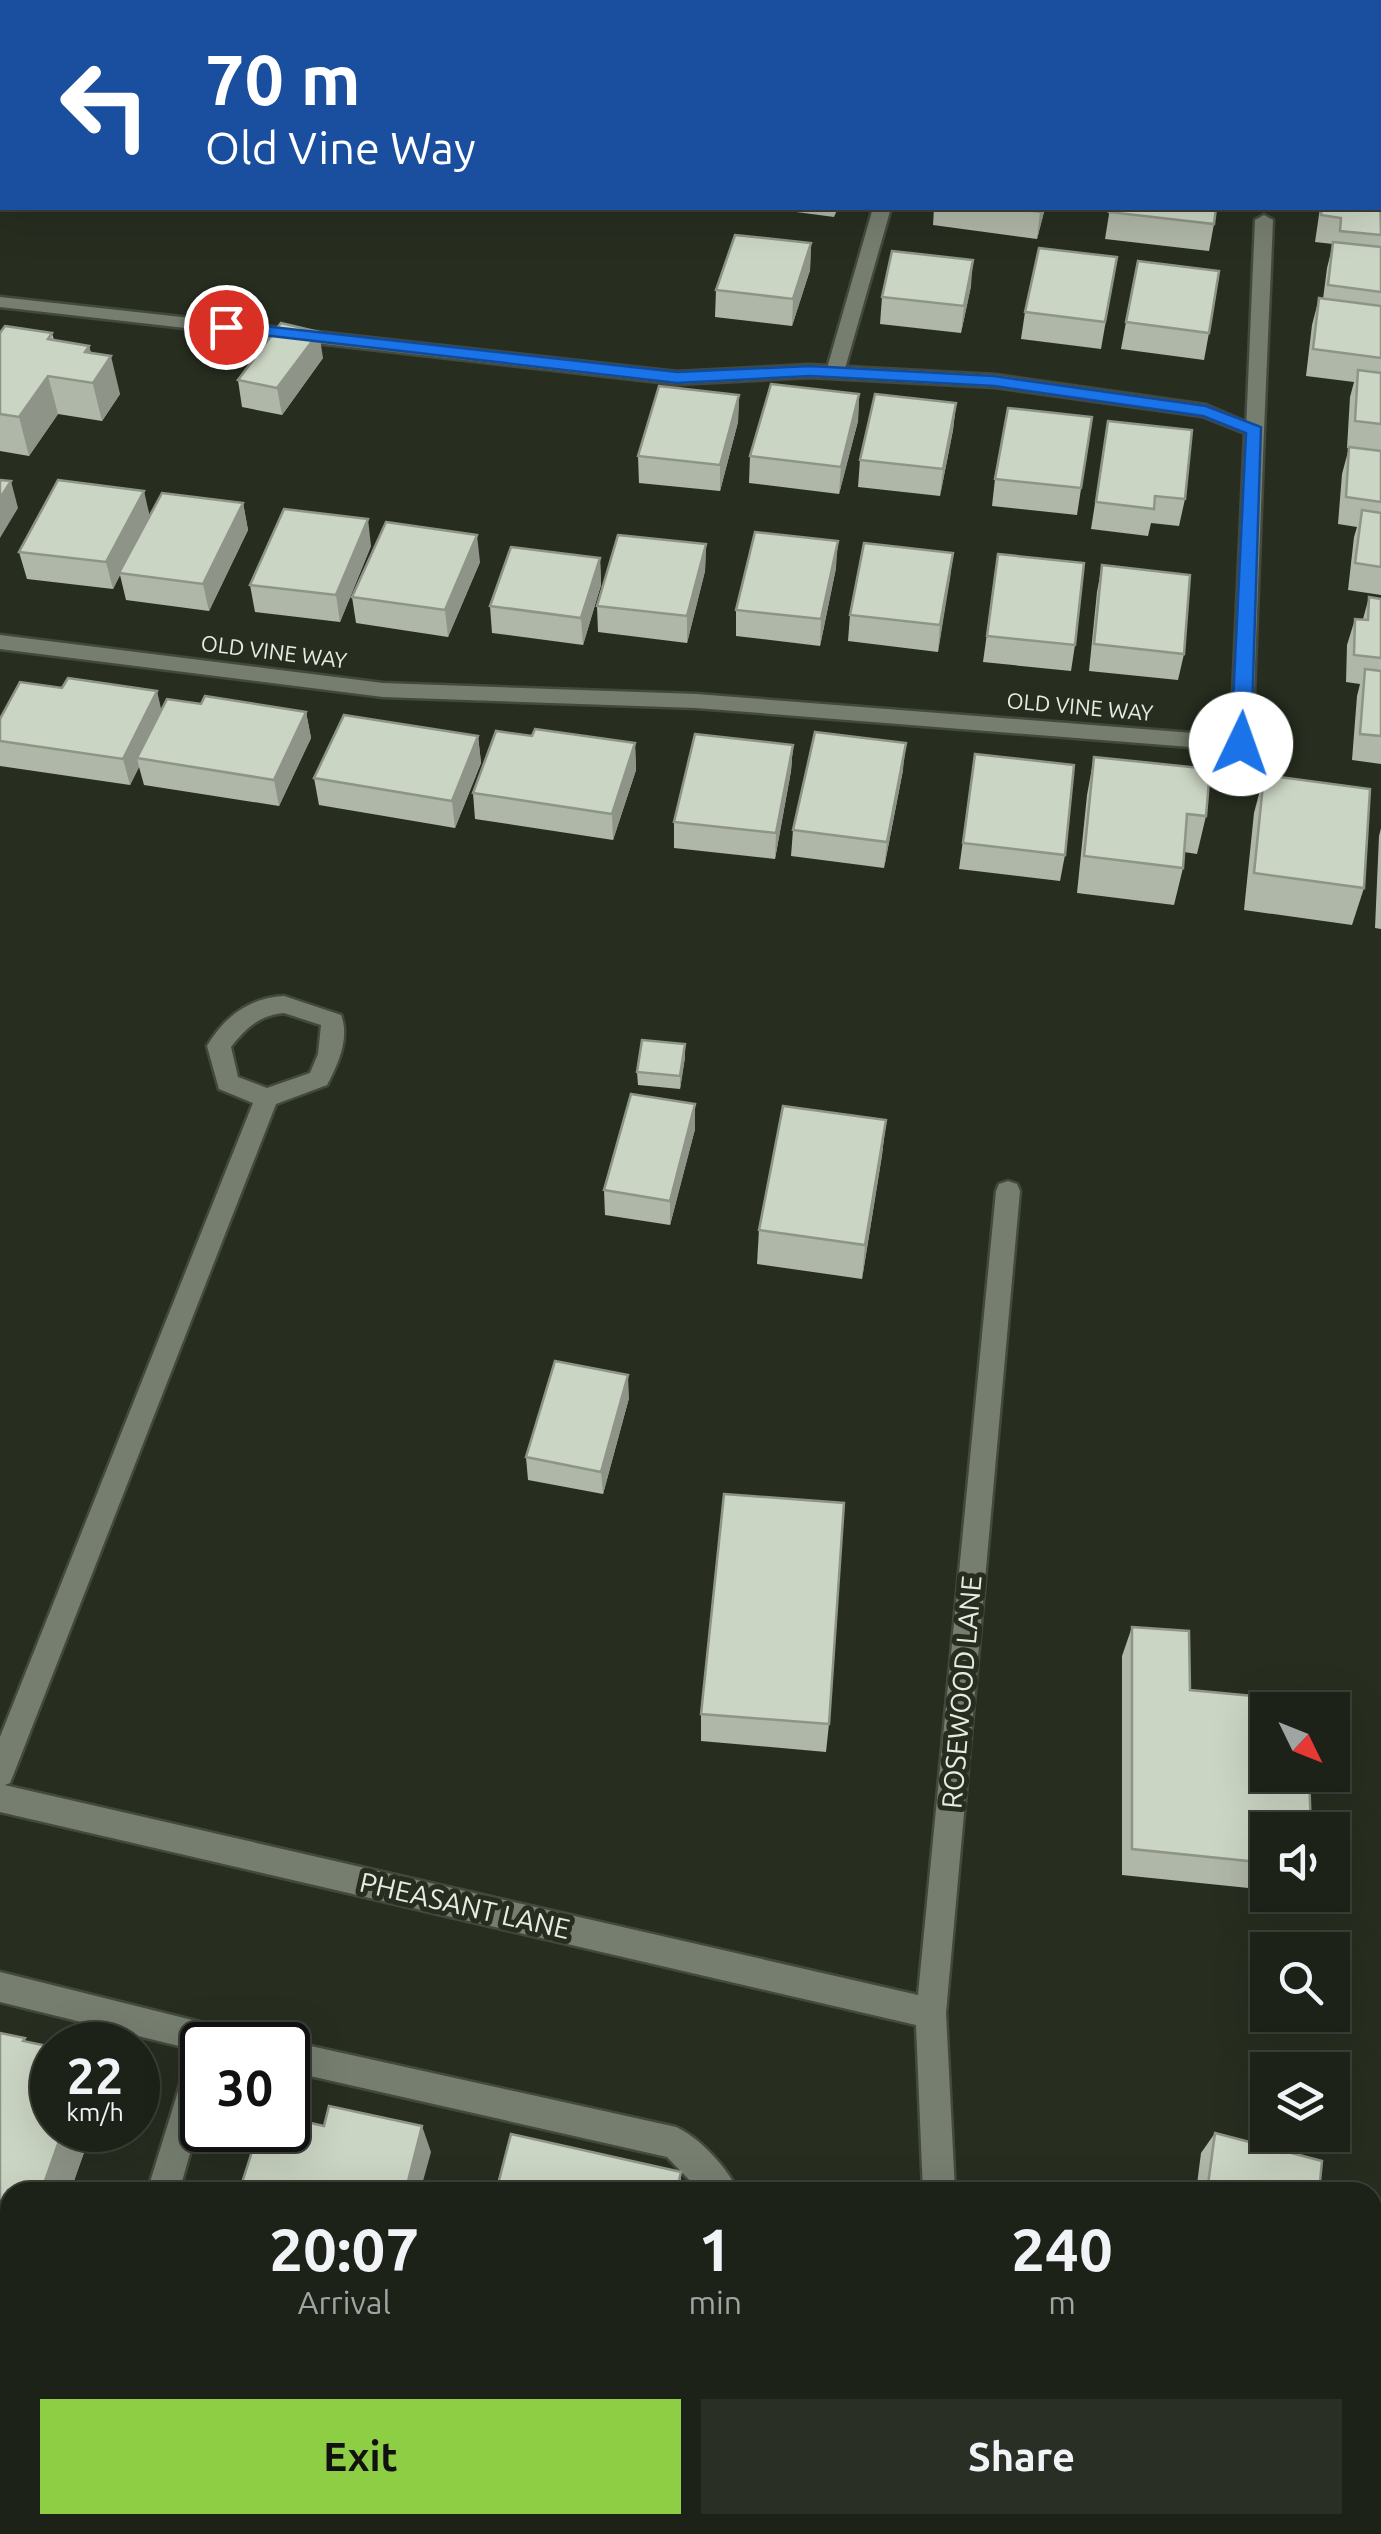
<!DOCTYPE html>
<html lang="en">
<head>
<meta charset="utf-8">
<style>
  :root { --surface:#1d2218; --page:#2a2f25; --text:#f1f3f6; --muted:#a0a4a2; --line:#3b3f37; --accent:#8dce44 }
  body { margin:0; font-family:Ubuntu,sans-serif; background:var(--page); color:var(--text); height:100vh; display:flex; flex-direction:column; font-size:38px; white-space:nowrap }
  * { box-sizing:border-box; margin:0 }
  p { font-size:32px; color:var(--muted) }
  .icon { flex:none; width:55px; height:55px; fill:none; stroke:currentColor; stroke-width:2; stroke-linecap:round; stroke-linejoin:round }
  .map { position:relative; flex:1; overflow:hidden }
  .panel { position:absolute; left:0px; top:2182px; width:1382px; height:352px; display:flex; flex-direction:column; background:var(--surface); border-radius:30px 30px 0 0; box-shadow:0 10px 40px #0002,0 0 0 2px var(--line) }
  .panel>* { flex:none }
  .hud { position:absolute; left:0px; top:0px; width:1382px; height:210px; box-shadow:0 10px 40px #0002,0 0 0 2px var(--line); background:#1a4fa0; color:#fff; overflow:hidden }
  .needle { width:65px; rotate:133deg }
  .controls { position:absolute; left:1250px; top:1692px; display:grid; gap:20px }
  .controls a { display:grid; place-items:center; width:100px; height:100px; border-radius:0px; background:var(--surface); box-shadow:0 10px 40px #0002,0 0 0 2px var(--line); font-size:50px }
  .speed { position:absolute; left:30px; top:2022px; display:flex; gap:20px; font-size:50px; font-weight:700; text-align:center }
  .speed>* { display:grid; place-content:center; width:130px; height:130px; border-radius:50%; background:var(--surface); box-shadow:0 10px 40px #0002,0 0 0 2px var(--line); line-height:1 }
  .speed small { font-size:25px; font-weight:400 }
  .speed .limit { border:5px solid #111; border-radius:15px; background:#fff; color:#111 }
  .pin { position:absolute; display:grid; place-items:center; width:85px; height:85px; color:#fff; margin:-42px; border:5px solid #fff; border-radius:50%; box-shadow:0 2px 10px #0007 }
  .me { position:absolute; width:110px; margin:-55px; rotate:3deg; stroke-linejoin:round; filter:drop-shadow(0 0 8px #0008) }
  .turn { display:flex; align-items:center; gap:35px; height:210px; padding:0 40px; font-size:45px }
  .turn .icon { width:130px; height:130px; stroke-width:2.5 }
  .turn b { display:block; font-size:70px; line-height:85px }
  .eta { display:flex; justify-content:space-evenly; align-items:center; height:170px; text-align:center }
  .eta b { font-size:60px; font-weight:700; line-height:70px }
  .cta { display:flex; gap:20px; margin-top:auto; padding:20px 40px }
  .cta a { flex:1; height:115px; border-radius:0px; background:var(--accent); color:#111; font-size:40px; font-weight:700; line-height:115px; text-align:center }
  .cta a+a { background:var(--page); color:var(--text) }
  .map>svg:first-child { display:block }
  .green { fill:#313f23 }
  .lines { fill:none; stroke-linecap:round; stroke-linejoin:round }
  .lane-casing { stroke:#44493e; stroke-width:5 }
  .street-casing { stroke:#44493e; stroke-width:5 }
  .lane { fill:#767f6f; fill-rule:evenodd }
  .street { fill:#767f6f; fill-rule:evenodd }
  .wall { fill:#afb7a8 }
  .shaded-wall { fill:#8e9588 }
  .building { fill:#cbd5c3; stroke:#8e9588; stroke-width:2.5 }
  .route { fill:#1a73e8; stroke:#114b97; stroke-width:2.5 }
  .labels { text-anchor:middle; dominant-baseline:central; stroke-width:10; stroke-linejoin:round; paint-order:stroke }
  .far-street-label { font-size:22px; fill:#e7ece3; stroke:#272e20 }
  .street-label { font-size:28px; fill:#e7ece3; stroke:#272e20 }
</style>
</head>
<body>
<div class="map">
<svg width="1381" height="2534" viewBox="0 0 1381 2534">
  <rect width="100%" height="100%" fill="#272e20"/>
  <polygon class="green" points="103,0 1275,0 99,2"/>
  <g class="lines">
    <g class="lane-casing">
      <g id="lane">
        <polygon points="873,208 891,208 844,372 835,378 826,372"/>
        <polygon points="1264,215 1273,220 1264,430 1255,436 1246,430 1255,220"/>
        <path d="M284,996L341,1015C350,1038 338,1064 327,1085L276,1104L14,1773L10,1783L0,1787V1737L253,1103L219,1089L207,1046C225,1016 249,998 284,996ZM284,1013L321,1025L318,1054L310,1073L267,1088L238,1077L231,1047C245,1029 259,1015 284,1013Z"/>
      </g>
    </g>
    <g class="street-casing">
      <g id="street">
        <polygon points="2,105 2,117 0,118 0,106"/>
        <polygon points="0,297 677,372 810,365 995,375 1206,405 1264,430 1252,744 1241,751 696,708 383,697 0,649 0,635 383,683 696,694 1231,736 1245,433 1202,416 995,387 810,377 677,384 0,307"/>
        <polygon points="1008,1181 1017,1184 1020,1191 946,2013 955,2192 923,2192 916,2025 0,1812 0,1784 918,1995 996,1191 999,1184"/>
        <polygon points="0,1972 248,2034 252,2045 202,2045 202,2111 179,2192 147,2192 191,2049 0,2002"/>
        <path d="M288,2041L676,2127C699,2137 729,2169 738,2192H701L667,2157L288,2071V2045H277Z"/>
        <polygon points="10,2434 10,2476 0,2480 0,2438"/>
        <polygon points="690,2525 724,2525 723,2534 689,2534"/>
        <rect x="882" y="2525" width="34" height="9"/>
      </g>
    </g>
    <use href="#lane" class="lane"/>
    <use href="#street" class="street"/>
  </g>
  <g class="wall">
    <polygon points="1381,194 1381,595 1348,590 1354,537 1357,527 1338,524 1342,474 1349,448 1347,448 1350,397 1354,382 1306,376 1312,325 1319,298 1323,299 1327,268 1333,244 1315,242 1320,208 1380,208"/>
    <polygon points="766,208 838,208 834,217"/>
    <polygon points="934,208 1045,208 1037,239 933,225"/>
    <polygon points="1110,208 1214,224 1209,251 1105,239"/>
    <polygon points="811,243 810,270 792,326 715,317 716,290"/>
    <polygon points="1117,257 1101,349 1021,339 1025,312"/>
    <polygon points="971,286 961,333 880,324 882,297"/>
    <polygon points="1126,322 1209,333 1204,360 1121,349"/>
    <polygon points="0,333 52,333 54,340 89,346 91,353 120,394 102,421 58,414 29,456 0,451"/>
    <polygon points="323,358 282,415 242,407 238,380"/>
    <polygon points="859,394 858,421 839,494 749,483 750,456"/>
    <polygon points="739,395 738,422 720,491 639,483 638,456"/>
    <polygon points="956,403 953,430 940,496 858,487 860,460"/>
    <polygon points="1092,417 1077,515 992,506 995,479"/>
    <polygon points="1108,421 1185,499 1179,526 1151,523 1148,536 1091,529"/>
    <polygon points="243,503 248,530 209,611 126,600 120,575 113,589 27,579 19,552 149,516"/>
    <polygon points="706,544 705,571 687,643 598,632 597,606"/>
    <polygon points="371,546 340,622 255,612 250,585"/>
    <polygon points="953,553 938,652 848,641 850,615"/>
    <polygon points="998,554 1075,645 1071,671 983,662"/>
    <polygon points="600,558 601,585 583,645 492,633 490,606"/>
    <polygon points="480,562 448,637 356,623 352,597"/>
    <polygon points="1102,565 1184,654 1178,680 1089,671 1097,592"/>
    <polygon points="836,568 820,646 736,636 736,610"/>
    <polygon points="1369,597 1381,599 1381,764 1352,760 1357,696 1360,684 1346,682 1347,645 1355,619 1363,619"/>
    <polygon points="201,704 306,712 311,738 279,806 144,785 139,767 130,785 0,766 0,719 162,710"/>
    <polygon points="478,736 481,763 455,828 319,805 314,778"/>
    <polygon points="532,736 635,743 636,770 613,840 475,819 473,793"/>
    <polygon points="793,745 791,771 775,859 674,848 674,822"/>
    <polygon points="975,754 1065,855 1060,881 959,869"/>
    <polygon points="1094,757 1206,816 1197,854 1184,852 1183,868 1174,905 1077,893 1087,795"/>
    <polygon points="903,770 884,868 791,856 793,830"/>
    <polygon points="1264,775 1364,888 1352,925 1244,910 1254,813"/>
    <polygon points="1381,828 1381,929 1375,928 1379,836"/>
    <polygon points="685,1057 680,1089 638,1085 637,1072"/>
    <polygon points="695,1104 695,1129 670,1225 605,1215 604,1190"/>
    <polygon points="886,1120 882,1155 862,1279 757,1264 759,1230"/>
    <polygon points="629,1398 603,1494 528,1480 526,1457"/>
    <polygon points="1132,1627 1190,1690 1268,1830 1268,1890 1122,1875 1122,1656"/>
    <polygon points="701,1714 829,1724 826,1752 701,1741"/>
    <polygon points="0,2033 52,2130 92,2130 70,2192 10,2192 10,2296 0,2294"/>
    <polygon points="1215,2133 1319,2192 1196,2192 1201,2153"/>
    <polygon points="1126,2525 1326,2525 1370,2534 1125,2534"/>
  </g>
  <g class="shaded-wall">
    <polygon points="1041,208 1045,208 1037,239 1040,212"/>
    <polygon points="811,243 810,270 792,326 793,299"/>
    <polygon points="973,260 971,286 961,333 964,306"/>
    <polygon points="319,332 323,358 282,415 277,388"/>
    <polygon points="89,346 97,377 111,356 120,394 102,421 85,352"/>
    <polygon points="48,376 58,414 29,456 19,417"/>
    <polygon points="859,394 858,421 839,494 841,467"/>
    <polygon points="739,395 738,422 720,491 720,465"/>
    <polygon points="956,403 953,430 940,496 943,469"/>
    <polygon points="11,481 18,508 0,538 0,498"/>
    <polygon points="144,491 150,517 119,573 120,575 113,589 106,562"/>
    <polygon points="243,503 248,530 209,611 203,584"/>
    <polygon points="368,519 371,546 340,622 336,595"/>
    <polygon points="477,535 480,562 448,637 445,610"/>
    <polygon points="838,541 836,568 820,646 821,619"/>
    <polygon points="706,544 705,571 687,643 687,616"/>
    <polygon points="953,553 950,579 938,652 940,625"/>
    <polygon points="600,558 601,585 583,645 581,618"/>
    <polygon points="157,691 163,717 137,758 139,767 130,785 123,759"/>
    <polygon points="306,712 311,738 279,806 274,780"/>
    <polygon points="478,736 481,763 455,828 452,801"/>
    <polygon points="635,743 636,770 613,840 612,814"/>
    <polygon points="906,743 903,770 884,868 887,842"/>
    <polygon points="793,745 791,771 775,859 776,833"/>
    <polygon points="685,1044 685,1057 680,1089 680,1076"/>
    <polygon points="695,1104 695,1129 670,1225 670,1201"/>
    <polygon points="886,1120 882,1155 862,1279 865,1245"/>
    <polygon points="628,1375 629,1398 603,1494 601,1472"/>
    <polygon points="422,2126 431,2152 420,2192 406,2189"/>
    <polygon points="63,2130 92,2130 70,2192 41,2192"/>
    <polygon points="681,2172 681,2192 676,2192"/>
  </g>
  <g class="building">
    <polygon points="1380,194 1381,235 1340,231 1341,218 1321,215 1322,208 1380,208"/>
    <polygon points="1007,208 1041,208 1040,212"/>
    <polygon points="1110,208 1216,208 1214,224 1109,212"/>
    <polygon points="735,235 811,243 793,299 716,290"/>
    <polygon points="1333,242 1381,247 1381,292 1328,285"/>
    <polygon points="1039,248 1117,257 1105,322 1025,312"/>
    <polygon points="892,251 973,260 964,306 882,297"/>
    <polygon points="1138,261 1219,271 1209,333 1126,322"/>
    <polygon points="1319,298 1381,306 1381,358 1313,349"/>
    <polygon points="281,323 319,332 277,388 238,380"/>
    <polygon points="5,326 52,333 48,339 89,346 85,352 111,356 93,383 48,376 19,417 0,414 0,333"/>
    <polygon points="1358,370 1381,373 1381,424 1355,421"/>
    <polygon points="771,384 859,394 841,467 750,456"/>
    <polygon points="659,386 739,395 720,465 638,456"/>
    <polygon points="875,394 956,403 943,469 860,460"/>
    <polygon points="1008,408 1092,417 1081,488 995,479"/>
    <polygon points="1108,421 1192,430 1185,499 1155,496 1154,509 1096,502"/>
    <polygon points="1349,447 1381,451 1381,502 1346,497"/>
    <polygon points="0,480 11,481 0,498"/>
    <polygon points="58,480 144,491 106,562 19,552"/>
    <polygon points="162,493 243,503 203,584 119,573"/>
    <polygon points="284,509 368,519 336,595 250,585"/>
    <polygon points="1362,510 1381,513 1381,567 1355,563"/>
    <polygon points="386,522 477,535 445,610 352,597"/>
    <polygon points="755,532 838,541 821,619 736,610"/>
    <polygon points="618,535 706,544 687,616 597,606"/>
    <polygon points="864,543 953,553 940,625 850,615"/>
    <polygon points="511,547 600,558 581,618 490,606"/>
    <polygon points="998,554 1084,563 1075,645 987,636"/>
    <polygon points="1102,565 1190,575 1184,654 1094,644"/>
    <polygon points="1369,597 1381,599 1381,658 1354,655 1355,619 1368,620"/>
    <polygon points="1365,669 1381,671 1381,736 1360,734"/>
    <polygon points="68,678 157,691 123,759 0,741 0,719 20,682 62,688"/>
    <polygon points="205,696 306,712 274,780 137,758 167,699 201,704"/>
    <polygon points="344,715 478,736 452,801 314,778"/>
    <polygon points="535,729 635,743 612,814 473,793 496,731 532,736"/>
    <polygon points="815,732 906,743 887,842 793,830"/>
    <polygon points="695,734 793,745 776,833 674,822"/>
    <polygon points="975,754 1074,765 1065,855 963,843"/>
    <polygon points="1094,757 1210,769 1206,816 1187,814 1183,868 1084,856"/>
    <polygon points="1264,775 1370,789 1364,888 1254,873"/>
    <polygon points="642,1040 685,1044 680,1076 637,1072"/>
    <polygon points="631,1094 695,1104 670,1201 604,1190"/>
    <polygon points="783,1106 886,1120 865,1245 759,1230"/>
    <polygon points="555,1361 628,1375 601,1472 526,1457"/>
    <polygon points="724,1494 844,1503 829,1724 701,1714"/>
    <polygon points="1132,1627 1189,1631 1190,1690 1305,1701 1306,1710 1268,1710 1268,1775 1309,1775 1311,1830 1268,1830 1268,1863 1132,1849"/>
    <polygon points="0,2033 25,2038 23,2041 52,2047 52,2130 63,2130 41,2192 10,2192 10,2280 0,2278"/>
    <polygon points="329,2106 422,2126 406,2189 421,2192 239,2192 259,2130 288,2130 288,2118 324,2126"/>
    <polygon points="1215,2133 1322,2161 1319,2192 1207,2192"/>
    <polygon points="511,2134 681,2172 676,2192 496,2192"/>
    <polygon points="1372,2217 1378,2218 1372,2278"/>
    <polygon points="399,2525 587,2525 627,2533 397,2534"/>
    <polygon points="1137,2525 1326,2525 1370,2534 1136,2534"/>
  </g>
  <polygon class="route" points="226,322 677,372 810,366 994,376 1206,406 1261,427 1251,744 1241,751 1231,744 1246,433 1203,416 994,386 810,376 677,383 220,330 220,324"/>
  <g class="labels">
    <g class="far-street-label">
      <text transform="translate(274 651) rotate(7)">OLD VINE WAY</text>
      <text transform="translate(1080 706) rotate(5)">OLD VINE WAY</text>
    </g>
    <g class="street-label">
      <text transform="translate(961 1692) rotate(-85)">ROSEWOOD LANE</text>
      <text transform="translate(465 1905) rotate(13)">PHEASANT LANE</text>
    </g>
  </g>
</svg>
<div class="controls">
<a><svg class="needle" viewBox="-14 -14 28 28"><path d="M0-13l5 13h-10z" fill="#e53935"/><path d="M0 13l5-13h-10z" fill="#a0a4a2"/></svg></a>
<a><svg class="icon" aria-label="sound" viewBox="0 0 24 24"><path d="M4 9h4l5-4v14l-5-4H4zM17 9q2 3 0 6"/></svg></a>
<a><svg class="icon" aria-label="search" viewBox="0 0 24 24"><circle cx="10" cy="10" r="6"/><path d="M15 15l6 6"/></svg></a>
<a><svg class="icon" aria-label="layers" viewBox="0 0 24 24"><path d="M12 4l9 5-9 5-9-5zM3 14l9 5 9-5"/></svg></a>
</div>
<div class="speed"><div>22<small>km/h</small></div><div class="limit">30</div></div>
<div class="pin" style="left:226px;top:327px;background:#d93025"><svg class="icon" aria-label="arrive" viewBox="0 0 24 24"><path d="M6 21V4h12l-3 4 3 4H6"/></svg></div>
<svg class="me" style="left:1241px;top:744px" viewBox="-20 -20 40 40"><circle r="19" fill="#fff"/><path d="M0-13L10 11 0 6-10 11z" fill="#1a73e8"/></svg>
<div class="hud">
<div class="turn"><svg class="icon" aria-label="left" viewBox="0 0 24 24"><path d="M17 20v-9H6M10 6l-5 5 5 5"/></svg><div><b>70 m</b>Old Vine Way</div></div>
</div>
<section class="panel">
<div class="eta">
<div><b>20:07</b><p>Arrival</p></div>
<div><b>1</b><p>min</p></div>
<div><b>240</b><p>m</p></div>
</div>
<div class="cta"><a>Exit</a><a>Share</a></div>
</section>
</div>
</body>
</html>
